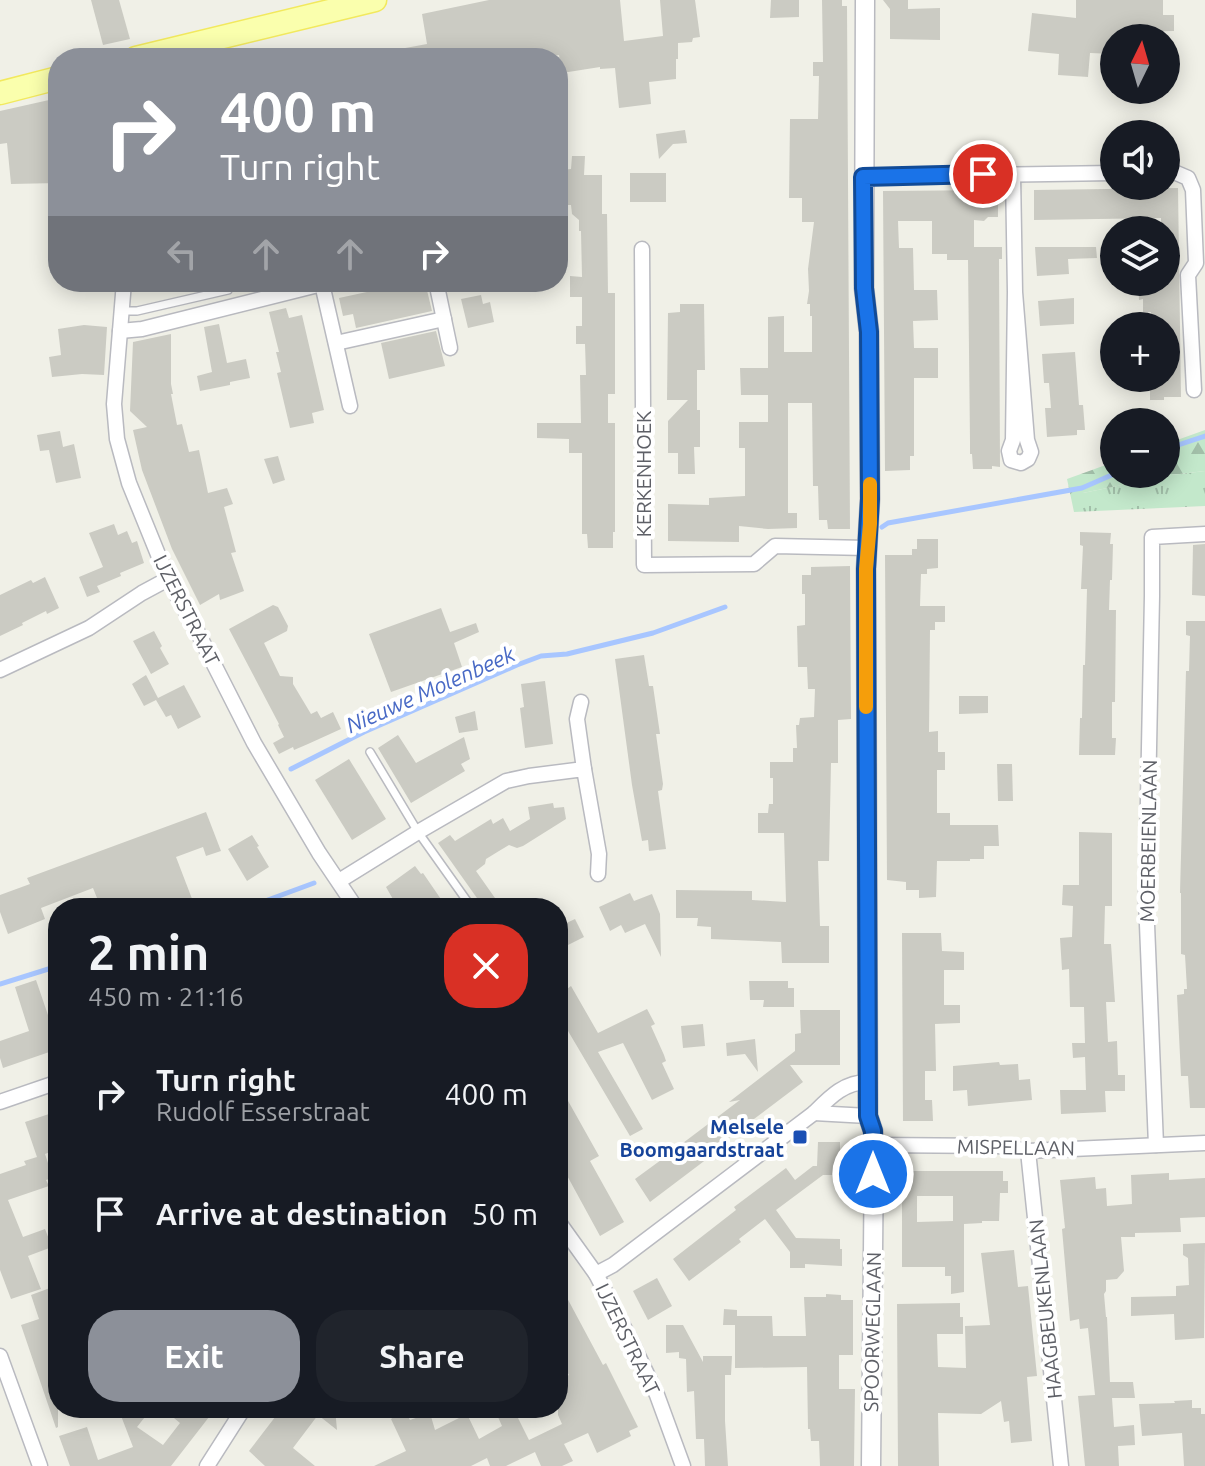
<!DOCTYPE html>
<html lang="en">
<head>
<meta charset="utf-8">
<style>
  :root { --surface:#171b24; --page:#20242c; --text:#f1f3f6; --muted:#9ea1a6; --accent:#8c9099 }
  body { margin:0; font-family:Ubuntu,sans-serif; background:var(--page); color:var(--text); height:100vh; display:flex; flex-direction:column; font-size:30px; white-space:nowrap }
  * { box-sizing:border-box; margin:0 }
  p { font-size:26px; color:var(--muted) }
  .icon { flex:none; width:44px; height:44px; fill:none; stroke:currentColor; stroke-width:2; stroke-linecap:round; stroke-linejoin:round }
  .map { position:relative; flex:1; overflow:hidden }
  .panel { position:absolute; left:48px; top:898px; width:520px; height:520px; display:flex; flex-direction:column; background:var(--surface); border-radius:32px; box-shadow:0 4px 20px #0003 }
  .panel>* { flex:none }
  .guide { position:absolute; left:48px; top:48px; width:520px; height:244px; border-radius:32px; box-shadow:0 4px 20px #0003; background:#8c9099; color:#fff; overflow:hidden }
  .needle { width:52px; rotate:5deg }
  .controls { position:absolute; left:1100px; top:24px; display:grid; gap:16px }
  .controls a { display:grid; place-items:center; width:80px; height:80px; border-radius:50%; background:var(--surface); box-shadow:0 4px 20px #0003; font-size:40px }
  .pin { position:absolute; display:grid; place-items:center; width:68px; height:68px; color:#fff; margin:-34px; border:4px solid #fff; border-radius:50%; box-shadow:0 2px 8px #0007 }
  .me { position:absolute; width:88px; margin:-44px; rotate:0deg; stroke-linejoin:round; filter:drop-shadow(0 0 6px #0008) }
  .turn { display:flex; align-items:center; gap:28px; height:168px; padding:0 40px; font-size:36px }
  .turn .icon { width:104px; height:104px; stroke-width:2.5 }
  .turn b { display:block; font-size:56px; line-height:68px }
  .lanes { display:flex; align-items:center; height:76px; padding:0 40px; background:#0003; justify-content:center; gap:40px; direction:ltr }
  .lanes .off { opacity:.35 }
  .round { display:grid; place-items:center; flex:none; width:84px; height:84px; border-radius:32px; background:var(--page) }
  .head { display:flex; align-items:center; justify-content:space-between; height:136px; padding:0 40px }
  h1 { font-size:48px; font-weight:700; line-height:60px }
  .action { display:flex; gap:16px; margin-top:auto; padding:16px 40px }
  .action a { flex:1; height:92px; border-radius:32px; background:var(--accent); color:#fff; font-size:32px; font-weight:700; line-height:92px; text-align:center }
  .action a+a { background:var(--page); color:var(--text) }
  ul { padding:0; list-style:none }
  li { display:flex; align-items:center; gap:24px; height:120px; padding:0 40px }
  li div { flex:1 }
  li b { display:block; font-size:30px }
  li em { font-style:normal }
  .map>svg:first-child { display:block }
  .grass { fill:url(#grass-tufts) }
  .forest { fill:url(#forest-firs) }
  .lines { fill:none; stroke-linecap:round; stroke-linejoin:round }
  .stream { stroke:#a8c6ff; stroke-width:5 }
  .building { fill:#cbcbc3; fill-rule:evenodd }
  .service-casing { stroke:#b9bac0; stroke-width:10 }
  .minor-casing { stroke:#b9bac0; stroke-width:17 }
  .tertiary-casing { stroke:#b9bac0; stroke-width:21 }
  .primary-casing { stroke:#f2e95e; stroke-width:25 }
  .service { stroke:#fff; stroke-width:7 }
  .minor { stroke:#fff; stroke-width:14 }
  .tertiary { stroke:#fff; stroke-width:18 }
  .primary { stroke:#faffad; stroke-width:22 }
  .route-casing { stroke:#114b97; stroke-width:20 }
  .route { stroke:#1a73e8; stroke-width:14 }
  .slow { stroke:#f59e0b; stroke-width:14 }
  .transit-dot { fill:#1a4fb4; stroke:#fff; stroke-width:3 }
  .labels { text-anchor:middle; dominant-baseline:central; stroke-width:8; stroke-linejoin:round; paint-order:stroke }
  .street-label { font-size:20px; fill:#5e6067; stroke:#fff }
  .transit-label { font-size:20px; font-weight:bold; fill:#164399; stroke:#fff; text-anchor:end }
  .water-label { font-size:22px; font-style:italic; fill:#4869c5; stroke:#fff }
</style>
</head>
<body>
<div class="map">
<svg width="1205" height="1466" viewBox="0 0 1205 1466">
  <defs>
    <pattern id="grass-tufts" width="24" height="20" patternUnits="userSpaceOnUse" patternTransform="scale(2)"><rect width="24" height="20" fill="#c3e8cb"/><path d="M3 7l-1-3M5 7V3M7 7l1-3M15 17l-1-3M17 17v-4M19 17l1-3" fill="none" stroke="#a2bfa9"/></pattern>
    <pattern id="forest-firs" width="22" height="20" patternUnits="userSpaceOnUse" patternTransform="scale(2)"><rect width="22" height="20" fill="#c3e8cb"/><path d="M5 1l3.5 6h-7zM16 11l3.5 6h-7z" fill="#a2bfa9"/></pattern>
  </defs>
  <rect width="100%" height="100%" fill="#f0f0e7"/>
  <polygon class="grass" points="1205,471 1205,506 1074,512 1070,493 1083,493 1122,485 1138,479"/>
  <polygon class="forest" points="1205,430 1205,471 1138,479 1122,485 1083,493 1070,493 1067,479 1114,462 1114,474 1166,474 1166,444"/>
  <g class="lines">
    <g class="stream">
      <polyline points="1166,449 1205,436"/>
      <polyline points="882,527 888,523 1082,488 1114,474"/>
      <polyline points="291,769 364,732 517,665 541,656 567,654 653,633 725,607"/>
      <polyline points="246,908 314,883"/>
      <polyline points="0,984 58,966"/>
    </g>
  </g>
  <g class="building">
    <polygon points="91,0 119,0 130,39 103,45"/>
    <polygon points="489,0 620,0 624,41 663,36 660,0 695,0 700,37 693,38 692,42 678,43 678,59 676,59 676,79 649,82 651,104 619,108 615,68 600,69 600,67 562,73 559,55 546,57 540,53 513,58 390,58 389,51 427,44 422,14"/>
    <polygon points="771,0 799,0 799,17 770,18"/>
    <polygon points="822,0 842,0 842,6 847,6 850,529 828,529 827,520 819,520 818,486 813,486 812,403 788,403 788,513 797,513 797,528 768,529 739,526 739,542 668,541 668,504 709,505 709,498 745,496 745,448 739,448 739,422 768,422 768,395 741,395 740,368 768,368 768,317 784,316 784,352 812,352 812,316 810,316 810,304 807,304 809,291 808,269 814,222 802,222 802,198 789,198 790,119 818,119 819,76 813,76 813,62 823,62"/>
    <polygon points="883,0 908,0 908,9 940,8 940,40 890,39 890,9"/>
    <polygon points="1076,0 1163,0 1163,15 1174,15 1174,31 1131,32 1130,38 1114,38 1114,54 1090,53 1088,77 1058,75 1059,54 1028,51 1032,13 1076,18"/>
    <polygon points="58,98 58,183 11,184 7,143 0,144 0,111"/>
    <polygon points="685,130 687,143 673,144 659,159 656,134"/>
    <polygon points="572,156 585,156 584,175 602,175 602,214 607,214 608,293 615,293 615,394 608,394 608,423 615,423 615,532 613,532 613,548 588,548 587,534 582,534 582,453 569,453 569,439 537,438 537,423 581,423 580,375 586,375 585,344 576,344 576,326 582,326 582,297 570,297 570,276 582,277 581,231 579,231 579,220 572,214 571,205 562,205 562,170 571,169"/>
    <rect x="630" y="173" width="36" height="29"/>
    <polygon points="1178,188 1181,397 1164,397 1164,400 1150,400 1150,378 1166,378 1166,326 1152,326 1151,312 1143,312 1143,299 1139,300 1138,282 1166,282 1166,230 1161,230 1161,218 1034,220 1034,190"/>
    <polygon points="998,190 998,217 988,217 984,221 974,220 974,247 1002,247 1002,259 999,259 1000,467 992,466 992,469 973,469 972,454 970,454 970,442 968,260 947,260 947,254 932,254 932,221 898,221 899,248 913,248 914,290 937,290 938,320 913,321 914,348 938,348 938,378 914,378 914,456 910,456 910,470 885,471 883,191"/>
    <polygon points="1035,247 1096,247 1097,258 1068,259 1069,274 1037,276"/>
    <polygon points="413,282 425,282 432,311 356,328 353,314 343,316 339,298"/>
    <polygon points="481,295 483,304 490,302 494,322 468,328 461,299"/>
    <polygon points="1074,298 1074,324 1040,326 1038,301"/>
    <polygon points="680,304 704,304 705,370 697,370 697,410 700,410 700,447 694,447 695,474 678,474 678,453 668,453 668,421 688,400 667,400 668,313 680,312"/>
    <polygon points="286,308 289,318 302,315 324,410 312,413 314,423 290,428 277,373 281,372 276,352 279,352 269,312"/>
    <polygon points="219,324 227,363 246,359 250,378 230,382 230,385 200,391 197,376 212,372 204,327"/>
    <polygon points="84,325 107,327 104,375 82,374 52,377 49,357 61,355 58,329"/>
    <polygon points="436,331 445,366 389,379 381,343"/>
    <polygon points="171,334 171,384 173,394 171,394 177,425 182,424 189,452 199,450 208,493 227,488 233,504 224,507 236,552 231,553 244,591 220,600 219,594 200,605 172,549 142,470 133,430 147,427 130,411 133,342"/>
    <polygon points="1075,352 1079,405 1083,405 1085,430 1077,430 1077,435 1047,437 1045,408 1051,408 1049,383 1044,383 1042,354"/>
    <polygon points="60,431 63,447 74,444 81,478 56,483 49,450 40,451 37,435"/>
    <polygon points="278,456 285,480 273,484 264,459"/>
    <polygon points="114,524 118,535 127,531 132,543 137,541 144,563 120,573 121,576 97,586 100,592 87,597 79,577 103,567 89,533"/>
    <polygon points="1080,532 1111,533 1110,544 1113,544 1112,580 1110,580 1109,610 1116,610 1115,702 1112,702 1112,738 1116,738 1115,755 1079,755 1080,718 1082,718 1083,665 1085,665 1087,589 1081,589 1083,546 1080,545"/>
    <polygon points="917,539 938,539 938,568 927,569 927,574 921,574 920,606 945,606 945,622 935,622 935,630 930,630 929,732 938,731 938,752 945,752 945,770 937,770 937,813 950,813 950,825 998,825 999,846 984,846 984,859 970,859 970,861 937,861 936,897 919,898 919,890 906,890 906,882 887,880 885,555 912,555 912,549 917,549"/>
    <polygon points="1205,544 1205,596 1192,595 1193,545"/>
    <polygon points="850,566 851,719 838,720 838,763 831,763 829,861 818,861 820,926 829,926 829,963 782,963 781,942 711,939 711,927 697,926 698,918 676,918 676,890 752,891 752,900 786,902 784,833 758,833 758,813 768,813 769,804 773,804 773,778 770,778 770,762 793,762 793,748 797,748 796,725 799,725 800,718 814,717 815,689 808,689 807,667 798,667 797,626 805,625 805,594 802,594 802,575 811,575 811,567"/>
    <polygon points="45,577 59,608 47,614 46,611 22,623 23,625 0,636 0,595 31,580 33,583"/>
    <polygon points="273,605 278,607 288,626 287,631 264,643 280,676 293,677 293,684 311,714 317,711 321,718 333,712 341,729 308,744 294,750 293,747 279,754 273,743 284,737 278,725 279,724 229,629"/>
    <polygon points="441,608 450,632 476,623 479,632 454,643 462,667 391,692 369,634"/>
    <polygon points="1186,621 1205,621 1205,1108 1190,1108 1188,1076 1181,1076 1177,995 1184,994 1184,989 1187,989 1185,955 1181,954 1181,893 1180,893 1186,671 1189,671 1190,636 1186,635"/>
    <polygon points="154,631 162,646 160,648 169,664 151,674 133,641"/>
    <polygon points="644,655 649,686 653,686 660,734 656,734 663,784 662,790 658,791 666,849 649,851 648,840 642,841 632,785 615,659"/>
    <polygon points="146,675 158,698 184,685 201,717 178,729 171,715 166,717 156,700 144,706 132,684"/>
    <polygon points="545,681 553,744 525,748 520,708 524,707 521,684"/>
    <polygon points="959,696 988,696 988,713 959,714"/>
    <polygon points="475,711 478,730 459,733 455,717"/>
    <polygon points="398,735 416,763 464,737 470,759 461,764 465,771 411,803 378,748"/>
    <polygon points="349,759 386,819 352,840 315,780"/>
    <polygon points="997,764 1012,764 1013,801 998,801"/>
    <polygon points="553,803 554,808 564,807 566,819 523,846 517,848 509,845 499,851 486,859 485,864 476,871 502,908 484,908 438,843 450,835 455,841 491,819 493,824 503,818 510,831 530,819 528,807"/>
    <polygon points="206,812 221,851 206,856 203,847 176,857 194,904 184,908 101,908 93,888 41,908 45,919 8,934 0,912 0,895 30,884 27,878"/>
    <polygon points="1079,832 1112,833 1112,906 1105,906 1104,944 1111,944 1115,1002 1106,1002 1108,1042 1117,1041 1118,1075 1125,1075 1125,1091 1105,1091 1106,1112 1061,1114 1060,1090 1086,1090 1085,1057 1073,1058 1072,1043 1085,1043 1084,1007 1070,1007 1069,969 1062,970 1060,938 1072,937 1073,906 1062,905 1063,885 1079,885"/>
    <polygon points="252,835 259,846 257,847 269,867 247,881 228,849"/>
    <polygon points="415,866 421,874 423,873 447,908 398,908 386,887"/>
    <polygon points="630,893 634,901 652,894 660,914 661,957 645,924 625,933 621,925 610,931 599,907"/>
    <polygon points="575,919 584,937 558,950 558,927"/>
    <polygon points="902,933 941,933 942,951 964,952 964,970 944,970 944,1005 960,1005 960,1023 935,1024 936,1071 925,1071 925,1100 932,1100 933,1121 903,1121"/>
    <polygon points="36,980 49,1018 58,1015 58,1049 3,1068 0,1058 0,1041 29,1031 15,987"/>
    <polygon points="749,981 788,981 788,988 794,988 794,1007 763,1007 764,1000 750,1000"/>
    <polygon points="571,986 598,1033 647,1009 655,1024 651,1026 664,1055 666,1061 662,1063 674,1089 652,1100 623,1043 598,1052 643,1129 630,1136 558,1014 558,996"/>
    <polygon points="800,1010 840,1010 840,1065 790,1065 803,1082 726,1140 728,1143 650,1202 635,1179 661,1160 662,1161 677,1153 675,1149 740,1100 729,1102 795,1051 795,1034 801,1033"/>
    <polygon points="703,1024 705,1046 683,1048 681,1026"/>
    <polygon points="755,1039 758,1072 745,1054 727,1056 726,1043"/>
    <polygon points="999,1062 1000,1065 1018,1064 1019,1080 1030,1079 1032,1100 968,1106 967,1090 953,1091 953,1066"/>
    <polygon points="558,1083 599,1156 590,1161 624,1222 600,1236 558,1159"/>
    <polygon points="58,1111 58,1149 45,1154 53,1178 46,1180 49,1186 8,1200 23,1237 45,1229 52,1247 28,1256 41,1289 11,1299 0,1270 0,1174 26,1165 24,1161 37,1157 25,1122"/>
    <polygon points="818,1142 840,1142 840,1175 823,1175 776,1210 796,1238 840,1239 840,1249 842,1249 842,1266 805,1264 805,1268 790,1268 790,1252 765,1219 739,1239 741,1242 689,1281 673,1259 736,1210 734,1207 786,1168 795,1180 813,1166 817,1166"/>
    <path d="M902,1171H1003V1181H1008V1193H1000L999,1221H982V1223L964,1224V1292L951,1294V1276H945V1267H902ZM917,1196H953V1221L917,1222Z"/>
    <polygon points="1169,1173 1169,1180 1205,1178 1205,1217 1180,1218 1181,1232 1135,1233 1135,1237 1121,1237 1124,1271 1117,1279 1106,1280 1106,1291 1104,1294 1106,1317 1107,1317 1110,1382 1133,1382 1135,1398 1112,1398 1114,1427 1134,1425 1135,1445 1118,1446 1119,1466 1085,1466 1078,1396 1095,1395 1088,1328 1080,1329 1079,1319 1070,1321 1062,1229 1065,1228 1060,1180 1095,1177 1096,1189 1106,1188 1107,1206 1132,1204 1131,1175"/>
    <polygon points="1205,1243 1204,1338 1175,1340 1174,1314 1131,1316 1131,1297 1176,1296 1176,1286 1189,1285 1188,1258 1183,1255 1183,1244"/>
    <polygon points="1014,1250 1018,1287 1028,1286 1037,1376 1027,1377 1032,1441 1011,1443 1009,1421 1004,1422 1001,1401 981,1414 938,1413 939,1466 898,1466 897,1304 960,1303 960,1317 963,1317 963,1334 937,1334 938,1367 966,1368 965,1326 990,1325 981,1253"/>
    <polygon points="657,1278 672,1306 648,1320 633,1291"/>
    <polygon points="558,1281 603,1365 606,1363 638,1427 629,1431 631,1436 597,1453 588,1433 564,1444 573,1461 562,1466 541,1466 535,1452 506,1466 490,1466 487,1458 471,1466 374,1466 406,1451 391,1419 404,1409 410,1420 430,1413 435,1430 467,1414 479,1439 502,1426 494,1408 513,1408 529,1440 562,1424 558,1415 558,1380 569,1375 558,1356"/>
    <polygon points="58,1285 58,1427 56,1428 21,1325 39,1319 31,1295"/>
    <polygon points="826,1294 841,1295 841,1300 853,1300 853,1355 839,1355 839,1389 855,1389 854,1466 820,1466 819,1441 811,1441 810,1429 808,1429 807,1367 735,1368 735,1325 723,1325 724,1309 737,1310 737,1316 772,1316 773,1336 806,1336 804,1297 826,1297"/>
    <polygon points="666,1325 683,1325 703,1362 703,1356 732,1356 731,1375 725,1375 725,1421 728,1466 705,1466 704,1439 696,1439 694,1391 687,1392 686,1359 679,1358 679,1352 666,1353"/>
    <polygon points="1192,1400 1192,1408 1201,1408 1201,1414 1205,1414 1205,1466 1184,1466 1182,1433 1142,1436 1139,1404 1175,1403 1174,1401"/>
    <polygon points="118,1408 152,1408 137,1427 163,1445 180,1423 162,1408 216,1408 171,1466 70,1466 59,1436 87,1427 98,1460 133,1447"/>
    <polygon points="282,1408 335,1408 337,1430 318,1415 293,1448 315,1466 265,1466 249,1451"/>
  </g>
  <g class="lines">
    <g class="service-casing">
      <g id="service">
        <polyline points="122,311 137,311 228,290"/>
        <polyline points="370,752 418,832 472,908"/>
      </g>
    </g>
    <g class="minor-casing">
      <g id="minor">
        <polyline points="1166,172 1174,172 1188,178 1193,190 1196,263 1188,275 1194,390"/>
        <polyline points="1013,174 1015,292 1013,440 1009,451 1011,460 1021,463 1028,459 1031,452 1027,440 1015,292"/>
        <polyline points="863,177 1114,173"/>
        <polyline points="642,249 644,565 754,564 775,546 867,548"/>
        <polyline points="124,282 114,404 117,439 129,483 168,579 198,633 254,743 319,853 356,908"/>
        <polyline points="438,291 450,348"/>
        <polyline points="120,331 142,329 322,284 350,406"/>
        <polyline points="336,343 444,319"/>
        <polyline points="0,670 89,628 142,593 168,579"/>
        <polyline points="581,702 577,719 584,769"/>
        <polyline points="339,881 418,832 506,781 529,776 584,769 599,854 598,874"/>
        <polyline points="0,1102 58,1082"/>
        <polyline points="814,1113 868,1116"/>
        <polyline points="874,1145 999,1146 1028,1151 1205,1143"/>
        <polyline points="1156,1145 1146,900 1152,596 1152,537 1205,534"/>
        <polyline points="1028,1151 1061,1466"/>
        <polyline points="558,1221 596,1274 632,1343 657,1395 683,1466"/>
        <path d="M596,1274L613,1265L814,1113C830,1097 844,1082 868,1082"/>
        <polyline points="0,1356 40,1466"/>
        <polyline points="207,1466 244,1408"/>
      </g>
    </g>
    <g class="tertiary-casing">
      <polyline id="tertiary" points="865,0 864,288 869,332 870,499 866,569 868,1116 873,1131 874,1145 871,1466"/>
    </g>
    <g class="primary-casing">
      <g id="primary">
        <polyline points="136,58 375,0"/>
        <polyline points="0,93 58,78"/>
      </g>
    </g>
    <use href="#service" class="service"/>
    <use href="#minor" class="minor"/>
    <use href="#tertiary" class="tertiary"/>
    <use href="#primary" class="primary"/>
  </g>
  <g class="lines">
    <g class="route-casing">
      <polyline id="route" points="873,1174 873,1131 868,1116 866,569 870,499 869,332 864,288 863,177 983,174"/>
    </g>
    <use href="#route" class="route"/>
    <polyline class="slow" points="866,707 866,569 870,524 870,484"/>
  </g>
  <rect class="transit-dot" x="792" y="1129" width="16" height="16" rx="4"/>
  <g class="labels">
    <g class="street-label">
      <text transform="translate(643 474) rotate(-90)">KERKENHOEK</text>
      <text transform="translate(187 610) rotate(63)">IJZERSTRAAT</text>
      <text transform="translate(1148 841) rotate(-89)">MOERBEIENLAAN</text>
      <text transform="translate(1016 1147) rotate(1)">MISPELLAAN</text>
      <text transform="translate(1045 1309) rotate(-96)">HAAGBEUKENLAAN</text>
      <text transform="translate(872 1332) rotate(-89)">SPOORWEGLAAN</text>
      <text transform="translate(628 1339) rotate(64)">IJZERSTRAAT</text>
    </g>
    <g class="transit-label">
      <text x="784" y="1126">Melsele<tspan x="784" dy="23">Boomgaardstraat</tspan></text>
    </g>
    <g class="water-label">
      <text transform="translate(430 689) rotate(-24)">Nieuwe Molenbeek</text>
    </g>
  </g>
</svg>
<div class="controls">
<a><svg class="needle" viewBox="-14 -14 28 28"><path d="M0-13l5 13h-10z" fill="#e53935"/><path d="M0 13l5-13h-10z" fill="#9ea1a6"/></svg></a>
<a><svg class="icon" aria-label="sound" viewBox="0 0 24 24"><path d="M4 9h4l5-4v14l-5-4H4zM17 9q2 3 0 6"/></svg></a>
<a><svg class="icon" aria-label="layers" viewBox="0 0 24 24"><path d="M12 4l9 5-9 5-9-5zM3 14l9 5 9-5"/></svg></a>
<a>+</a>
<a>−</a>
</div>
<div class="pin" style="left:983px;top:174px;background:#d93025"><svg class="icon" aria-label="arrive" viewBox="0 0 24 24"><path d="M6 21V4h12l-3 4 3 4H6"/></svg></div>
<svg class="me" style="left:873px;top:1174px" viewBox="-20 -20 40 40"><circle r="17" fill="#1a73e8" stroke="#fff" stroke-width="3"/><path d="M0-11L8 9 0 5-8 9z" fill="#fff"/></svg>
<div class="guide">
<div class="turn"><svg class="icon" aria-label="right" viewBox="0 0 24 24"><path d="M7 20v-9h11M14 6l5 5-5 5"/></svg><div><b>400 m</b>Turn right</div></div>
<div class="lanes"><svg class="icon off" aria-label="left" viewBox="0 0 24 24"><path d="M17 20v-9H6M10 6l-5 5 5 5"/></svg><svg class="icon off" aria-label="ahead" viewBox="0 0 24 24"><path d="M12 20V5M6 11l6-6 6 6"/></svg><svg class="icon off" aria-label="ahead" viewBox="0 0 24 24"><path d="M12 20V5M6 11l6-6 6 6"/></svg><svg class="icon" aria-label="right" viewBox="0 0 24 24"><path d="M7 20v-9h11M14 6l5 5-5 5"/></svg></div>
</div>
<section class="panel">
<div class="head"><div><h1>2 min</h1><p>450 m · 21:16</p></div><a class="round" style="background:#d93025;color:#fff"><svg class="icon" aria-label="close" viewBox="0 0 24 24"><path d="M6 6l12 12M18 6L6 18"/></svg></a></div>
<ul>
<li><svg class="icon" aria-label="right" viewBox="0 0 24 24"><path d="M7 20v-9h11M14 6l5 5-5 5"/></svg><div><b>Turn right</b><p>Rudolf Esserstraat</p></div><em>400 m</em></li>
<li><svg class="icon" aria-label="arrive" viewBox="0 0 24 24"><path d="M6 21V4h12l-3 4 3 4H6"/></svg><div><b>Arrive at destination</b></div><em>50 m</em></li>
</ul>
<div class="action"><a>Exit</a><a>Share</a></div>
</section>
</div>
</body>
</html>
